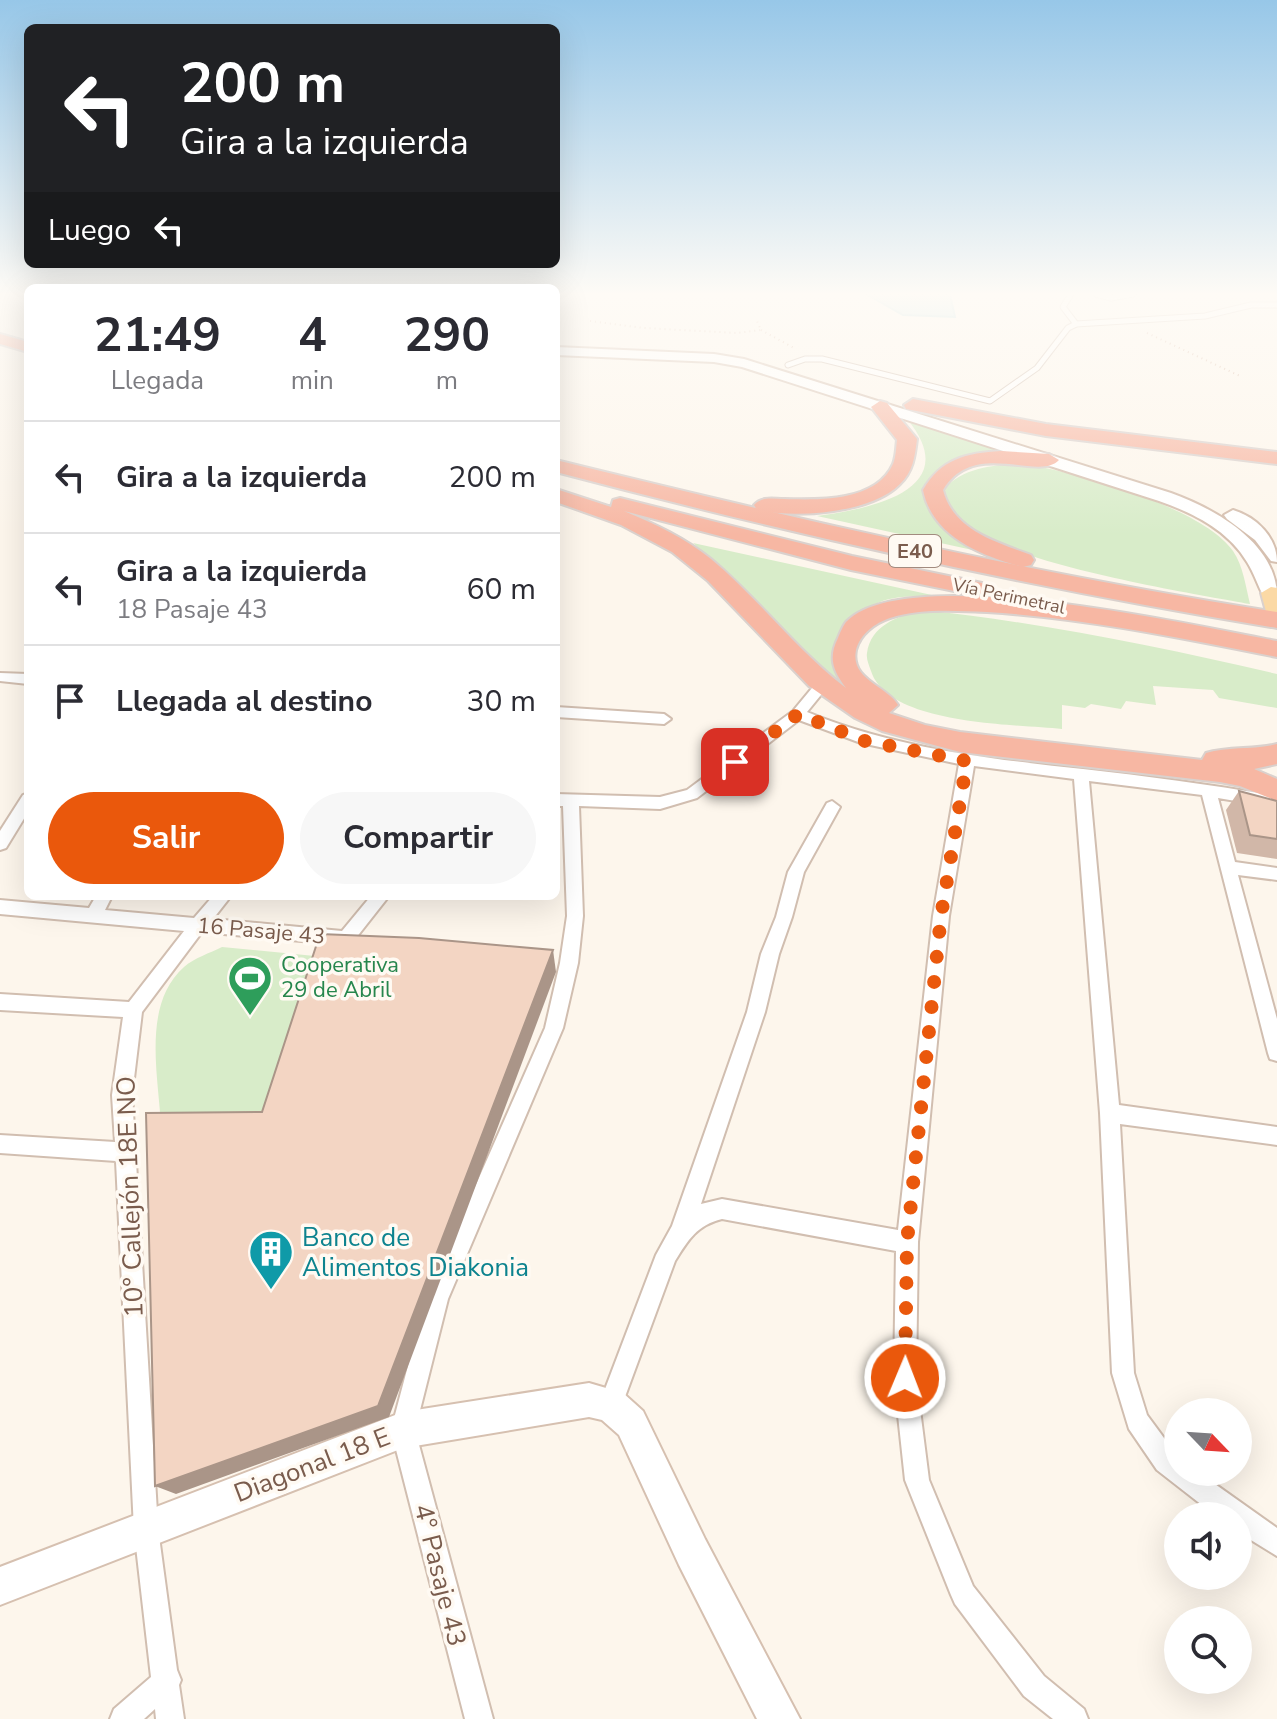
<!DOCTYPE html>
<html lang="es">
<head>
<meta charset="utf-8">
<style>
  :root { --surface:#fff; --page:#f7f7f7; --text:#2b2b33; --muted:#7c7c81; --line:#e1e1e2; --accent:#ea580c }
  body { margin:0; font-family:"Nunito Sans",sans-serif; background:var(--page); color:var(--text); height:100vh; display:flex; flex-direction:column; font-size:30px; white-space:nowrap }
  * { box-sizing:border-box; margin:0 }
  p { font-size:26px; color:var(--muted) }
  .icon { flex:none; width:44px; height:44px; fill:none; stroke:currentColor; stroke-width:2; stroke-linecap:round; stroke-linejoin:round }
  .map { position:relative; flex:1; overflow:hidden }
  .drawer { position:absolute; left:24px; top:284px; width:536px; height:616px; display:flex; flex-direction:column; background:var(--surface); border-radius:12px; box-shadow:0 8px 32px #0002 }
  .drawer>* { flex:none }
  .hud { position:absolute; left:24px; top:24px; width:536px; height:244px; border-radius:12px; box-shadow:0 8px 32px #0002; background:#202124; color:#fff; overflow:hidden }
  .needle { width:52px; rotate:115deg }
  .buttons { position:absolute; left:1164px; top:1398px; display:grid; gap:16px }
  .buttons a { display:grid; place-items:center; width:88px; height:88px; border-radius:50%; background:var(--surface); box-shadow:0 8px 32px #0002; font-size:40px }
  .pin { position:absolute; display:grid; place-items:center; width:68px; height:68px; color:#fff; margin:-34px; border-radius:16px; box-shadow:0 4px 12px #0006 }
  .me { position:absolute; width:88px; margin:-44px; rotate:1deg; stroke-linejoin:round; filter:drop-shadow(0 0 6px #0008) }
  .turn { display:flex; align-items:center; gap:28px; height:168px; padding:0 24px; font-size:36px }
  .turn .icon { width:104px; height:104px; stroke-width:2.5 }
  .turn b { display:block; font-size:56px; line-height:68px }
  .then { display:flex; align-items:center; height:76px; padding:0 24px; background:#0003; gap:16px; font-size:30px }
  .eta { display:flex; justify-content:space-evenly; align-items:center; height:136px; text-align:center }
  .eta b { font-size:48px; font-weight:700; line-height:56px }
  .action { display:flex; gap:16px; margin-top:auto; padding:16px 24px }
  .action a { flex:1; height:92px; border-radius:48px; background:var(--accent); color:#fff; font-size:32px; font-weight:700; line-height:92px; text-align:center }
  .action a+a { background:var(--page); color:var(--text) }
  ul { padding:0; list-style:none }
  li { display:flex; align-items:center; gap:24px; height:112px; padding:0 24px; border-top:2px solid var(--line) }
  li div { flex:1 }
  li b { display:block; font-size:30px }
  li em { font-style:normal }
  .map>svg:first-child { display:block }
  .green { fill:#d8ecc9 }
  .water { fill:#bfe3e8; stroke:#a5d3da; stroke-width:2 }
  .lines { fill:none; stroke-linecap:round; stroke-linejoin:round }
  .lane-casing { stroke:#d1beb0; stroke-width:7 }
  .street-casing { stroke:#d1beb0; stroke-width:4 }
  .secondary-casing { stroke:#d6c0b0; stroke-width:4 }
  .primary-casing { stroke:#dad1cd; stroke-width:4 }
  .highway-casing { stroke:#dad1cd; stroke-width:4 }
  .path { stroke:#d9b8a5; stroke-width:2; stroke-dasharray:1 4; stroke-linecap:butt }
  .lane { stroke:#fff; stroke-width:5 }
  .street { fill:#fff; fill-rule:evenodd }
  .secondary { fill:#fff; fill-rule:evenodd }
  .primary { fill:#fbd9a5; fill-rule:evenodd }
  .highway { fill:#f7b7a3; fill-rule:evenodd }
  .wall { fill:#d1b7a8 }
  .shaded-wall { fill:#aa9588 }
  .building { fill:#f3d5c3; stroke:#aa9588; stroke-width:2 }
  .route { stroke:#ea580c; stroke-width:14; stroke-dasharray:0 25.2 }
  .labels { text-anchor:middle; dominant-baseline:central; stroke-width:7; stroke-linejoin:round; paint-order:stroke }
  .far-street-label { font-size:18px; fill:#7a5c4d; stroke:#fffaf3 }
  .shield { fill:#fffaf3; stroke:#a28b7f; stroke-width:2 }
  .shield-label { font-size:20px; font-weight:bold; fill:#7a5c4d }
  .street-label { font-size:22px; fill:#7a5c4d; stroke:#fffaf3 }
  .leisure-label { font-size:22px; fill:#27864d; stroke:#fffaf3; text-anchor:start }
  .near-street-label { font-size:26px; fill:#7a5c4d; stroke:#fffaf3 }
  .near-culture-label { font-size:26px; fill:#0d838f; stroke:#fffaf3; text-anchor:start }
</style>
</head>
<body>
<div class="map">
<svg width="1277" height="1719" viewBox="0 0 1277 1719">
  <rect width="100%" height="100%" fill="#fdf6ec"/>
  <g class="green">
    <path d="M908,420L1014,452L985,454L928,488L931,511L949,530L1000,556L817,516C869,509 965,491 908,420Z"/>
    <path d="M1017,463C1070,470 1201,506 1233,551C1243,565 1246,588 1250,604C1192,593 970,559 945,507C943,502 944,494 944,489C963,468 990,466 1017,463Z"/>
    <path d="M693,543L941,597C888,594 868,598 836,641L839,674L858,700L831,682L759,604Z"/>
    <path d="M921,610C1040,622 1160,647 1277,674V708L1219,698L1213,690L1153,686L1156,705L1126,701L1121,709L1091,704L1085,708L1062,705V729C1013,724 888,725 871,671C869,665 866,659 867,653C871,625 897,617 921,610Z"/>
    <path d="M222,947L325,957L273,1127H161C159,1078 141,1005 184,967C194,958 210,953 222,947Z"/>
  </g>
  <polygon class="water" points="866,294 950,294 955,317 903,315"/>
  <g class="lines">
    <g class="lane-casing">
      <g id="lane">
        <polyline points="1071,294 1063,307 1076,324"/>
        <polyline points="1096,294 1111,298 1133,294"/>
        <polyline points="788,365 805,359 822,359 990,401 1037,368 1068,328 1076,324 1205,316 1251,305 1277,305"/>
      </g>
    </g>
    <g class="street-casing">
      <g id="street">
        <polygon points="0,673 28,674 28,684 0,681"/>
        <path d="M822,680L829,685L807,712C895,748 989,759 1083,769C1148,776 1212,785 1277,796V808L1218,798L1235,862L1277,868V880L1238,875L1277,1019V1061L1270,1059L1268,1053L1202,795L1089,781L1119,1105L1277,1127V1145L1120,1124L1134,1373L1147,1415L1178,1457V1472H1198L1277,1528V1556L1238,1532V1516H1216L1157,1470L1129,1429L1112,1373L1100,1113L1074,779L974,766L949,916L918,1242L916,1378L929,1480L973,1586L1044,1676L1084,1709L1088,1719H1053L1024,1696L955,1604L951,1595L905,1480L894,1378L896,1251L722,1219C697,1225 688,1240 675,1261L619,1413L611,1417L603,1413L599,1405L656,1255L672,1226L747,1012L761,954L776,917L788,872L827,803L832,801L840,807L804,872L792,917L779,954L765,1012L701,1204L722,1199L898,1230L933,916L959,764L861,743L799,720L697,798L660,809L579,806L583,916L578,963L563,1028L448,1299L415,1430L493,1719H465L391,1430L426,1298L545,1028L560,963L567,916L563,806H556V794L660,797L687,790L793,711L817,682Z"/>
        <polygon points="556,707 664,714 671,719 664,724 556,717"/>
        <polygon points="28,793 28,812 6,848 0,850 0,831 23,795"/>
        <polygon points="96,896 112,896 105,910 194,918 213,896 231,896 213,919 342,931 371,896 389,896 352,943 346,945 202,932 142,1012 132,1095 158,1529 177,1670 181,1680 179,1685 184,1719 156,1719 155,1709 144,1719 110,1719 114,1709 151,1677 134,1529 116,1161 0,1153 0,1135 115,1142 112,1095 123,1017 0,1010 0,994 129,1002 184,931 0,914 0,900 89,908"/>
      </g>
    </g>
    <g class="secondary-casing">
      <g id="secondary">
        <path d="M556,347L714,354L744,359L1171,493C1215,509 1277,543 1277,597H1264C1258,586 1254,573 1247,562C1228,530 1193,513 1159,501L742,367L714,362L556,355Z"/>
        <path d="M1233,510C1257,517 1277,538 1277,562L1271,561L1255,540L1227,519L1224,515Z"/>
        <polygon points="589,1383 623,1393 643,1411 705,1539 800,1719 757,1719 679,1565 619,1435 602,1420 589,1417 403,1448 0,1605 0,1567 403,1412"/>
      </g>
    </g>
    <g class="primary-casing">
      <polygon id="primary" points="1271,587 1277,588 1277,621 1267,615 1261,593"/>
    </g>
    <g class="highway-casing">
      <g id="highway">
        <polygon points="0,334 28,342 28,352 0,344"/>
        <polygon points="913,399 1046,424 1277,452 1277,464 1046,436 906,409 904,405"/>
        <path d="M880,401L887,403L917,439C915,456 913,472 900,484C872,513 795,519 757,510L754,505C762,496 773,499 784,499C818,500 876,502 893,464C896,457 896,448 897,440L871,407Z"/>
        <path d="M1001,451L1049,454L1059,460C1039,482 974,438 943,490C953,530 996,542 1031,555L1034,560L1031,565L1023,567C981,556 932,536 923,490C941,459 966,453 1001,451Z"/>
        <path d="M556,460C795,519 1034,574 1277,612V628C1034,588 794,535 556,472Z"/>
        <path d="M556,489L611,507L613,500L620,498L852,556L982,583L986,588L982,593L974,595L851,570L624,511C655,524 685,538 711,559C759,599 796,650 846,688C833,671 828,658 838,638C840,633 843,626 846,622C905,560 1196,626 1277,641V657C1181,638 1085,618 987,612C956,611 920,608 890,618C875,623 860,634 856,650C850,680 887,686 898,705L889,713L925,725L960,732L1202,760L1206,753C1229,746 1254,750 1277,744V764L1254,769L1277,779V801L1240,786L1220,782L960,752L882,731L855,718L809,686L708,581L672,552L621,525L556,502Z"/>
      </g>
    </g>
    <g class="path">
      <polyline points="590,321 644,328 737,333 761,330 757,321"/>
      <polyline points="761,330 794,348"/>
      <polyline points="1147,333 1240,376"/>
    </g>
    <use href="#lane" class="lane"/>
    <use href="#street" class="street"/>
    <use href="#secondary" class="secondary"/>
    <use href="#primary" class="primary"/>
    <use href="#highway" class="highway"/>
  </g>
  <polygon class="wall" points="1239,791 1277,801 1277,859 1237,853 1226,810"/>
  <polygon class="shaded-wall" points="553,950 556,972 389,1417 176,1494 155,1486"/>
  <g class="building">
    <polygon points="1239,791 1277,801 1277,839 1250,835"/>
    <polygon points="320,934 419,938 553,950 378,1406 155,1486 146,1113 262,1112"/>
  </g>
  <linearGradient id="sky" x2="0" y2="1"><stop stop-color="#97c7e8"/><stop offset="0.55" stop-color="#fefbf6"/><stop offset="1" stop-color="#fefbf6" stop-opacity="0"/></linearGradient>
  <rect width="1277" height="535" fill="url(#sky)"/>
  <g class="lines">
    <polyline class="route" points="735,762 798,714 865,741 967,761 941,916 907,1242 905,1378"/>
  </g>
  <defs>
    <g id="stadium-pin" transform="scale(2.3)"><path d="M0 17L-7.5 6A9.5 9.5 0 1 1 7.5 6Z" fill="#2e9e5b" stroke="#fffaf3"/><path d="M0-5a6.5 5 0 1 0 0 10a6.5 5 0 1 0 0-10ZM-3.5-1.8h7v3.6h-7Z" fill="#fff"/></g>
    <g id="building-pin" transform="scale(2.3)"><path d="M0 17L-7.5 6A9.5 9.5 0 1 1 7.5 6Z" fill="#0f9aa8" stroke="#fffaf3"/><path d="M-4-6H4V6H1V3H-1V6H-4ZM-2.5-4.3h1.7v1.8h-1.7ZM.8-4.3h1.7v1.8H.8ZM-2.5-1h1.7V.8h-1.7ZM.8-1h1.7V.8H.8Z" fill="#fff"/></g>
  </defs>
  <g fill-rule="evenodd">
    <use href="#stadium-pin" x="250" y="978"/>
    <use href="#building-pin" x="271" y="1252"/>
  </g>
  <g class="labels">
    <g class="far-street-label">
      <text transform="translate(1009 596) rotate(12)">Vía Perimetral</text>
    </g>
    <rect class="shield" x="889" y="535" width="52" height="32" rx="6"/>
    <g class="shield-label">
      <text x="915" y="551">E40</text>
    </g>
    <g class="street-label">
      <text transform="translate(261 931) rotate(5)">16 Pasaje 43</text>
    </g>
    <g class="leisure-label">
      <text x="281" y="965">Cooperativa<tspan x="281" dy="25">29 de Abril</tspan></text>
    </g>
    <g class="near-street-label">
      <text transform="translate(130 1197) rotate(-92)">10° Callejón 18E NO</text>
      <text transform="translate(312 1465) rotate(-21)">Diagonal 18 E</text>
      <text transform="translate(440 1575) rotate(76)">4° Pasaje 43</text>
    </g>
    <g class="near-culture-label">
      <text x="302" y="1237">Banco de<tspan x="302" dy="30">Alimentos Diakonia</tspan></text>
    </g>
  </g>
</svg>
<div class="buttons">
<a><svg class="needle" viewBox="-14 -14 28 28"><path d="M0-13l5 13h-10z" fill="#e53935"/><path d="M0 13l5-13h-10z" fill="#7c7c81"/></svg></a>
<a><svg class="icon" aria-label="sound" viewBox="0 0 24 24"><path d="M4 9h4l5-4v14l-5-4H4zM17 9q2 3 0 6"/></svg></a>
<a><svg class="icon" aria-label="search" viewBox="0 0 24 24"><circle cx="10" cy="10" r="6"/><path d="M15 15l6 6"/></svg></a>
</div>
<div class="pin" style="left:735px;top:762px;background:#d93025"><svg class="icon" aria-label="arrive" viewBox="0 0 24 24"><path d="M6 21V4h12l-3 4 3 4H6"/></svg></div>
<svg class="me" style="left:905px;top:1378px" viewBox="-20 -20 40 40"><circle r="17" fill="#ea580c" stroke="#fff" stroke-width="3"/><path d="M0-11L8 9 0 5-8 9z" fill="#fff"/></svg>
<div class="hud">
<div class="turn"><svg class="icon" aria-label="left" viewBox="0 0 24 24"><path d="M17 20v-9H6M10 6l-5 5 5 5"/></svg><div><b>200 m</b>Gira a la izquierda</div></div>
<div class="then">Luego<svg class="icon" aria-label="left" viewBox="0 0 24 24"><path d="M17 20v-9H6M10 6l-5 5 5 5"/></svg></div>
</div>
<section class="drawer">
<div class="eta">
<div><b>21:49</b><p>Llegada</p></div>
<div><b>4</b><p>min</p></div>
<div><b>290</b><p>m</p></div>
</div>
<ul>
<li><svg class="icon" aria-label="left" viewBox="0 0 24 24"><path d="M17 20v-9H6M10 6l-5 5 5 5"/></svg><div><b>Gira a la izquierda</b></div><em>200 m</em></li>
<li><svg class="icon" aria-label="left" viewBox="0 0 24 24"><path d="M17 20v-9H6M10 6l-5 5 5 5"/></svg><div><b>Gira a la izquierda</b><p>18 Pasaje 43</p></div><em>60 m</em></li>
<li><svg class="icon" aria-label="arrive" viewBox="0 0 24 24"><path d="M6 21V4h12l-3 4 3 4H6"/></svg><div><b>Llegada al destino</b></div><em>30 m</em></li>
</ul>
<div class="action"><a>Salir</a><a>Compartir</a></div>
</section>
</div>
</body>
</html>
